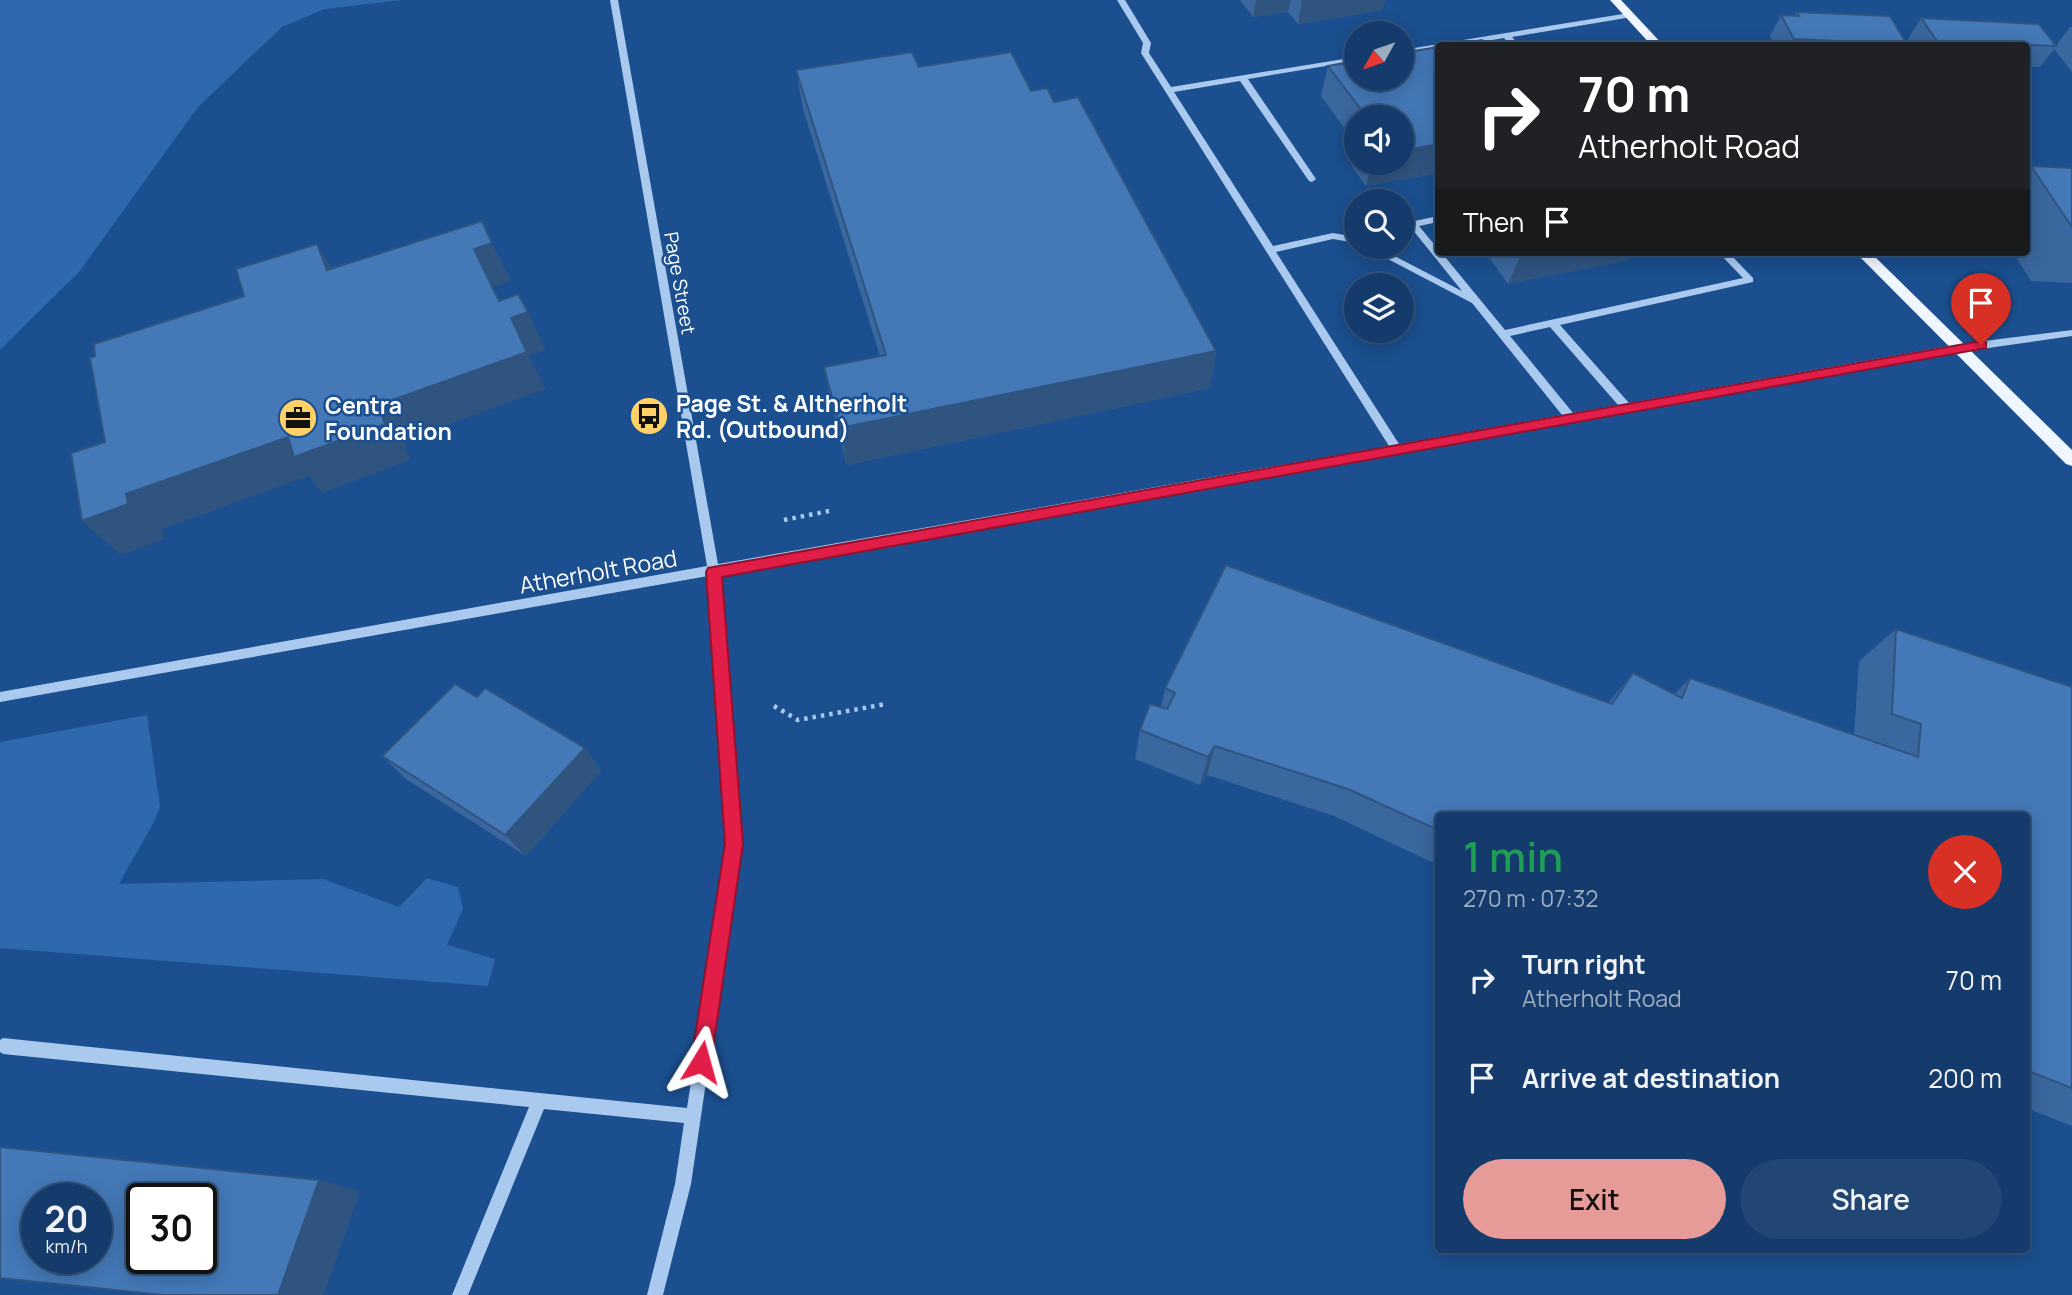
<!DOCTYPE html>
<html lang="en">
<head>
<meta charset="utf-8">
<style>
  :root { --surface:#143b6b; --page:#214673; --text:#f1f3f6; --muted:#9dadc1; --line:#33557e; --accent:#e69b98 }
  body { margin:0; font-family:Manrope,sans-serif; background:var(--page); color:var(--text); height:100vh; display:flex; flex-direction:column; font-size:26px; white-space:nowrap }
  * { box-sizing:border-box; margin:0 }
  p { font-size:23px; color:var(--muted) }
  .icon { flex:none; width:38px; height:38px; fill:none; stroke:currentColor; stroke-width:2; stroke-linecap:round; stroke-linejoin:round }
  .map { position:relative; flex:1; overflow:hidden }
  .drawer { position:absolute; left:1435px; top:812px; width:595px; height:441px; display:flex; flex-direction:column; background:var(--surface); border-radius:7px; box-shadow:0 4px 18px #0003,0 0 0 2px var(--line) }
  .drawer>* { flex:none }
  .top-card { position:absolute; left:1435px; top:42px; width:595px; height:214px; border-radius:7px; box-shadow:0 4px 18px #0003,0 0 0 2px var(--line); background:#202124; color:#fff; overflow:hidden }
  .needle { width:46px; rotate:230deg }
  .buttons { position:absolute; left:1344px; top:21px; display:grid; gap:14px }
  .buttons a { display:grid; place-items:center; width:70px; height:70px; border-radius:50%; background:var(--surface); box-shadow:0 4px 18px #0003,0 0 0 2px var(--line); font-size:35px }
  .speed { position:absolute; left:21px; top:1183px; display:flex; gap:14px; font-size:35px; font-weight:700; text-align:center }
  .speed>* { display:grid; place-content:center; width:91px; height:91px; border-radius:50%; background:var(--surface); box-shadow:0 4px 18px #0003,0 0 0 2px var(--line); line-height:1 }
  .speed small { font-size:18px; font-weight:400 }
  .speed .limit { border:4px solid #111; border-radius:10px; background:#fff; color:#111 }
  .pin { position:absolute; display:grid; place-items:center; width:60px; height:60px; color:#fff; margin:-72px -30px; border-radius:50% 50% 50% 0; rotate:-45deg; box-shadow:0 0 7px #0007 }
  .pin .icon { rotate:45deg }
  .me { position:absolute; width:77px; margin:-38px; rotate:8deg; stroke-linejoin:round; filter:drop-shadow(0 0 5px #0008) }
  .turn { display:flex; align-items:center; gap:24px; height:147px; padding:0 28px; font-size:32px }
  .turn .icon { width:91px; height:91px; stroke-width:2.5 }
  .turn b { display:block; font-size:49px; line-height:60px }
  .then { display:flex; align-items:center; height:66px; padding:0 28px; background:#0003; gap:14px; font-size:26px }
  .round { display:grid; place-items:center; flex:none; width:74px; height:74px; border-radius:37px; background:var(--page) }
  .head { display:flex; align-items:center; justify-content:space-between; height:119px; padding:0 28px }
  h1 { font-size:42px; font-weight:600; line-height:52px; color:#1e9e55 }
  .cta { display:flex; gap:14px; margin-top:auto; padding:14px 28px }
  .cta a { flex:1; height:80px; border-radius:42px; background:var(--accent); color:#111; font-size:28px; font-weight:600; line-height:80px; text-align:center }
  .cta a+a { background:var(--page); color:var(--text) }
  ul { padding:0; list-style:none }
  li { display:flex; align-items:center; gap:21px; height:98px; padding:0 28px }
  li div { flex:1 }
  li b { display:block; font-size:26px }
  li em { font-style:normal }
  .map>svg:first-child { display:block }
  .green { fill:#2e69ad }
  .lines { fill:none; stroke-linecap:round; stroke-linejoin:round }
  .path { stroke:#a9c9ee; stroke-width:4.5; stroke-dasharray:3.5 5; stroke-linecap:butt }
  .minor { fill:#a9c9ee; fill-rule:evenodd }
  .major { fill:#f0f6ff; fill-rule:evenodd }
  .wall { fill:#3a679d }
  .shaded-wall { fill:#305480 }
  .building { fill:#4478b7; stroke:#305480; stroke-width:2; fill-rule:evenodd }
  .route { fill:#e11d48; stroke:#92132f; stroke-width:2 }
  .labels { text-anchor:middle; dominant-baseline:central; stroke-width:5; stroke-linejoin:round; paint-order:stroke }
  .far-street-label { font-size:19px; fill:#fff; stroke:#1b4f8f }
  .poi-label { font-size:23px; font-weight:bold; fill:#fff; stroke:#1b4f8f; text-anchor:start }
  .street-label { font-size:23px; fill:#fff; stroke:#1b4f8f }
</style>
</head>
<body>
<div class="map">
<svg width="2072" height="1295" viewBox="0 0 2072 1295">
  <rect width="100%" height="100%" fill="#1b4f8f"/>
  <g class="green">
    <polygon points="0,0 402,0 325,9 282,27 198,107 79,272 0,350"/>
    <polygon points="147,715 160,806 155,820 119,884 323,879 399,907 427,878 458,887 463,909 447,945 495,959 488,986 0,948 0,742"/>
  </g>
  <g class="lines">
    <g class="path">
      <polyline points="784,520 829,511"/>
      <polyline points="774,706 798,720 886,704"/>
    </g>
    <g class="minor">
      <path d="M610,0H618L718,564L1389,446L1141,53L1143,43L1117,0H1125L1151,43L1149,53L1171,87L1356,57V61L1248,79L1316,179L1312,182L1309,181L1240,81L1174,92L1273,246L1333,233L1356,237V243L1333,239L1276,252L1399,444L1562,415L1472,303L1365,247H1377L1462,291L1408,224L1410,222L1438,216V222L1419,226L1438,249V252H1441L1505,330L1743,278L1718,252H1728L1753,278V282L1560,325L1629,403L1960,344L2072,330V336L1960,352L720,574L741,844L691,1184L663,1295H647L675,1184L684,1123L544,1109L468,1295H452L529,1107L3,1054L0,1052V1040L3,1038L687,1108L727,844L708,576L0,702V692L707,566ZM1550,327L1618,405L1573,413L1510,336Z"/>
      <polygon points="1629,13 1633,15 1632,17 1512,37 1520,46 1511,46 1504,38 1458,46 1438,46 1438,48 1402,54 1402,50"/>
    </g>
    <g class="major">
      <polygon points="1610,0 1621,0 1664,46 1652,46"/>
      <polygon points="1855,252 1870,252 2072,450 2072,466 2066,464"/>
    </g>
  </g>
  <g class="wall">
    <polygon points="1240,0 1385,0 1383,10 1298,24 1288,12 1253,17"/>
    <polygon points="1797,12 1907,44 1906,46 1775,46 1770,36 1781,15 1795,15"/>
    <polygon points="1921,18 2056,46 2070,27 2072,27 2072,72 2054,49 2040,67 2026,67 2026,46 1912,46 1908,39"/>
    <polygon points="1438,47 1438,173 1366,186 1352,167 1356,150 1356,163 1402,163 1402,117 1356,117 1356,144 1321,96 1328,66 1356,61 1356,79 1402,79 1402,53"/>
    <polygon points="919,67 1031,91 1054,102 1216,351 1210,388 847,465 831,404 824,367 880,356 803,109 796,70"/>
    <polygon points="2031,166 2072,168 2072,283 2031,281 2013,252 2026,252 2026,171"/>
    <polygon points="1485,252 1632,252 1628,260 1508,284"/>
    <polygon points="1896,629 2072,687 2072,1126 2026,1108 2026,816 1438,816 1438,865 1334,816 1207,775 1200,785 1135,759 1140,730 1161,707 1165,688 1609,702 1633,673 1675,694 1690,678 1854,735 1859,661"/>
    <polygon points="585,748 601,771 526,856 406,779 382,756"/>
  </g>
  <g class="shaded-wall">
    <polygon points="1256,0 1291,0 1288,12 1253,17"/>
    <polygon points="1302,0 1385,0 1383,10 1298,24"/>
    <polygon points="1438,144 1438,173 1366,186 1372,163 1402,163 1402,151"/>
    <polygon points="492,243 511,281 493,287 474,249"/>
    <polygon points="317,244 341,282 327,270"/>
    <polygon points="1529,252 1632,252 1628,260 1508,284 1521,254"/>
    <polygon points="528,312 546,350 529,356 546,389 403,441 410,460 322,493 309,476 162,529 164,539 121,555 82,521 126,494 378,405 511,318"/>
    <polygon points="1216,351 1210,388 847,465 840,428"/>
    <polygon points="1215,746 1207,775 1200,785 1208,757"/>
    <polygon points="585,748 601,771 526,856 505,835"/>
    <polygon points="319,1180 360,1191 324,1295 278,1295"/>
  </g>
  <g class="building">
    <polygon points="1797,12 1890,16 1907,44 1794,39 1781,15 1799,16"/>
    <polygon points="1921,18 2039,24 2056,46 2013,44 2014,46 1939,44"/>
    <polygon points="1482,40 1487,46 1450,46"/>
    <polygon points="1438,47 1438,144 1402,151 1402,117 1367,117 1328,66 1356,61 1356,79 1402,79 1402,53"/>
    <polygon points="912,52 919,67 1011,52 1031,91 1047,88 1054,102 1078,97 1216,351 840,428 824,367 886,355 796,70"/>
    <polygon points="2031,166 2072,168 2072,227"/>
    <polygon points="482,221 492,243 474,249 499,301 518,294 528,312 511,318 527,352 378,405 385,424 294,457 288,437 126,494 128,504 82,521 71,453 105,442 90,358 95,356 94,344 244,296 236,269 317,244 327,270"/>
    <polygon points="1226,565 1612,704 1633,673 1682,698 1690,678 1918,757 1921,724 1892,714 1896,629 2072,687 2072,1088 2026,1070 2026,816 1438,816 1438,830 1348,789 1215,746 1208,757 1140,730 1150,704 1167,709 1175,693 1165,688"/>
    <polygon points="455,684 477,697 485,688 585,748 505,835 382,756"/>
    <path d="M0,1147L319,1180L278,1295H163L0,1278ZM37,1199H96V1258H37ZM142,1199H201V1258H142Z"/>
  </g>
  <polygon class="route" points="1981,341 1986,342 1986,348 722,577 743,844 711,1062 708,1069 701,1072 694,1069 691,1062 725,844 706,572 708,568"/>
  <defs>
    <g id="bus-disc" transform="scale(2.0125)"><circle r="9.5" fill="#ffd166" stroke="#1b4f8f"/><path d="M-5-6H5V4H4V6H2V4H-2V6H-4V4H-5ZM-3.5-4V0h7V-4ZM-3.5 1.2v1.5H-2V1.2ZM2 1.2v1.5H3.5V1.2Z" fill="#111"/></g>
    <g id="office-disc" transform="scale(2.0125)"><circle r="9.5" fill="#ffd166" stroke="#1b4f8f"/><path d="M-6-3h4V-5.5h4V-3h4V5H-6ZM-1-4.5V-3h2v-1.5ZM-6 0V1H6V0Z" fill="#111"/></g>
  </defs>
  <g fill-rule="evenodd">
    <use href="#bus-disc" x="649" y="416"/>
    <use href="#office-disc" x="298" y="418"/>
  </g>
  <g class="labels">
    <g class="far-street-label">
      <text transform="translate(680 283) rotate(80)">Page Street</text>
    </g>
    <g class="poi-label">
      <text x="676" y="403">Page St. &amp; Altherholt<tspan x="676" dy="26">Rd. (Outbound)</tspan></text>
      <text x="325" y="405">Centra<tspan x="325" dy="26">Foundation</tspan></text>
    </g>
    <g class="street-label">
      <text transform="translate(598 571) rotate(-10)">Atherholt Road</text>
    </g>
  </g>
</svg>
<div class="buttons">
<a><svg class="needle" viewBox="-14 -14 28 28"><path d="M0-13l5 13h-10z" fill="#e53935"/><path d="M0 13l5-13h-10z" fill="#9dadc1"/></svg></a>
<a><svg class="icon" aria-label="sound" viewBox="0 0 24 24"><path d="M4 9h4l5-4v14l-5-4H4zM17 9q2 3 0 6"/></svg></a>
<a><svg class="icon" aria-label="search" viewBox="0 0 24 24"><circle cx="10" cy="10" r="6"/><path d="M15 15l6 6"/></svg></a>
<a><svg class="icon" aria-label="layers" viewBox="0 0 24 24"><path d="M12 4l9 5-9 5-9-5zM3 14l9 5 9-5"/></svg></a>
</div>
<div class="speed"><div>20<small>km/h</small></div><div class="limit">30</div></div>
<div class="pin" style="left:1981px;top:345px;background:#d93025"><svg class="icon" aria-label="arrive" viewBox="0 0 24 24"><path d="M6 21V4h12l-3 4 3 4H6"/></svg></div>
<svg class="me" style="left:701px;top:1062px" viewBox="-20 -20 40 40"><path d="M0-17L14 15 0 8-14 15z" fill="#e11d48" stroke="#fff" stroke-width="4"/></svg>
<div class="top-card">
<div class="turn"><svg class="icon" aria-label="right" viewBox="0 0 24 24"><path d="M7 20v-9h11M14 6l5 5-5 5"/></svg><div><b>70 m</b>Atherholt Road</div></div>
<div class="then">Then<svg class="icon" aria-label="arrive" viewBox="0 0 24 24"><path d="M6 21V4h12l-3 4 3 4H6"/></svg></div>
</div>
<section class="drawer">
<div class="head"><div><h1>1 min</h1><p>270 m · 07:32</p></div><a class="round" style="background:#d93025;color:#fff"><svg class="icon" aria-label="close" viewBox="0 0 24 24"><path d="M6 6l12 12M18 6L6 18"/></svg></a></div>
<ul>
<li><svg class="icon" aria-label="right" viewBox="0 0 24 24"><path d="M7 20v-9h11M14 6l5 5-5 5"/></svg><div><b>Turn right</b><p>Atherholt Road</p></div><em>70 m</em></li>
<li><svg class="icon" aria-label="arrive" viewBox="0 0 24 24"><path d="M6 21V4h12l-3 4 3 4H6"/></svg><div><b>Arrive at destination</b></div><em>200 m</em></li>
</ul>
<div class="cta"><a>Exit</a><a>Share</a></div>
</section>
</div>
</body>
</html>
